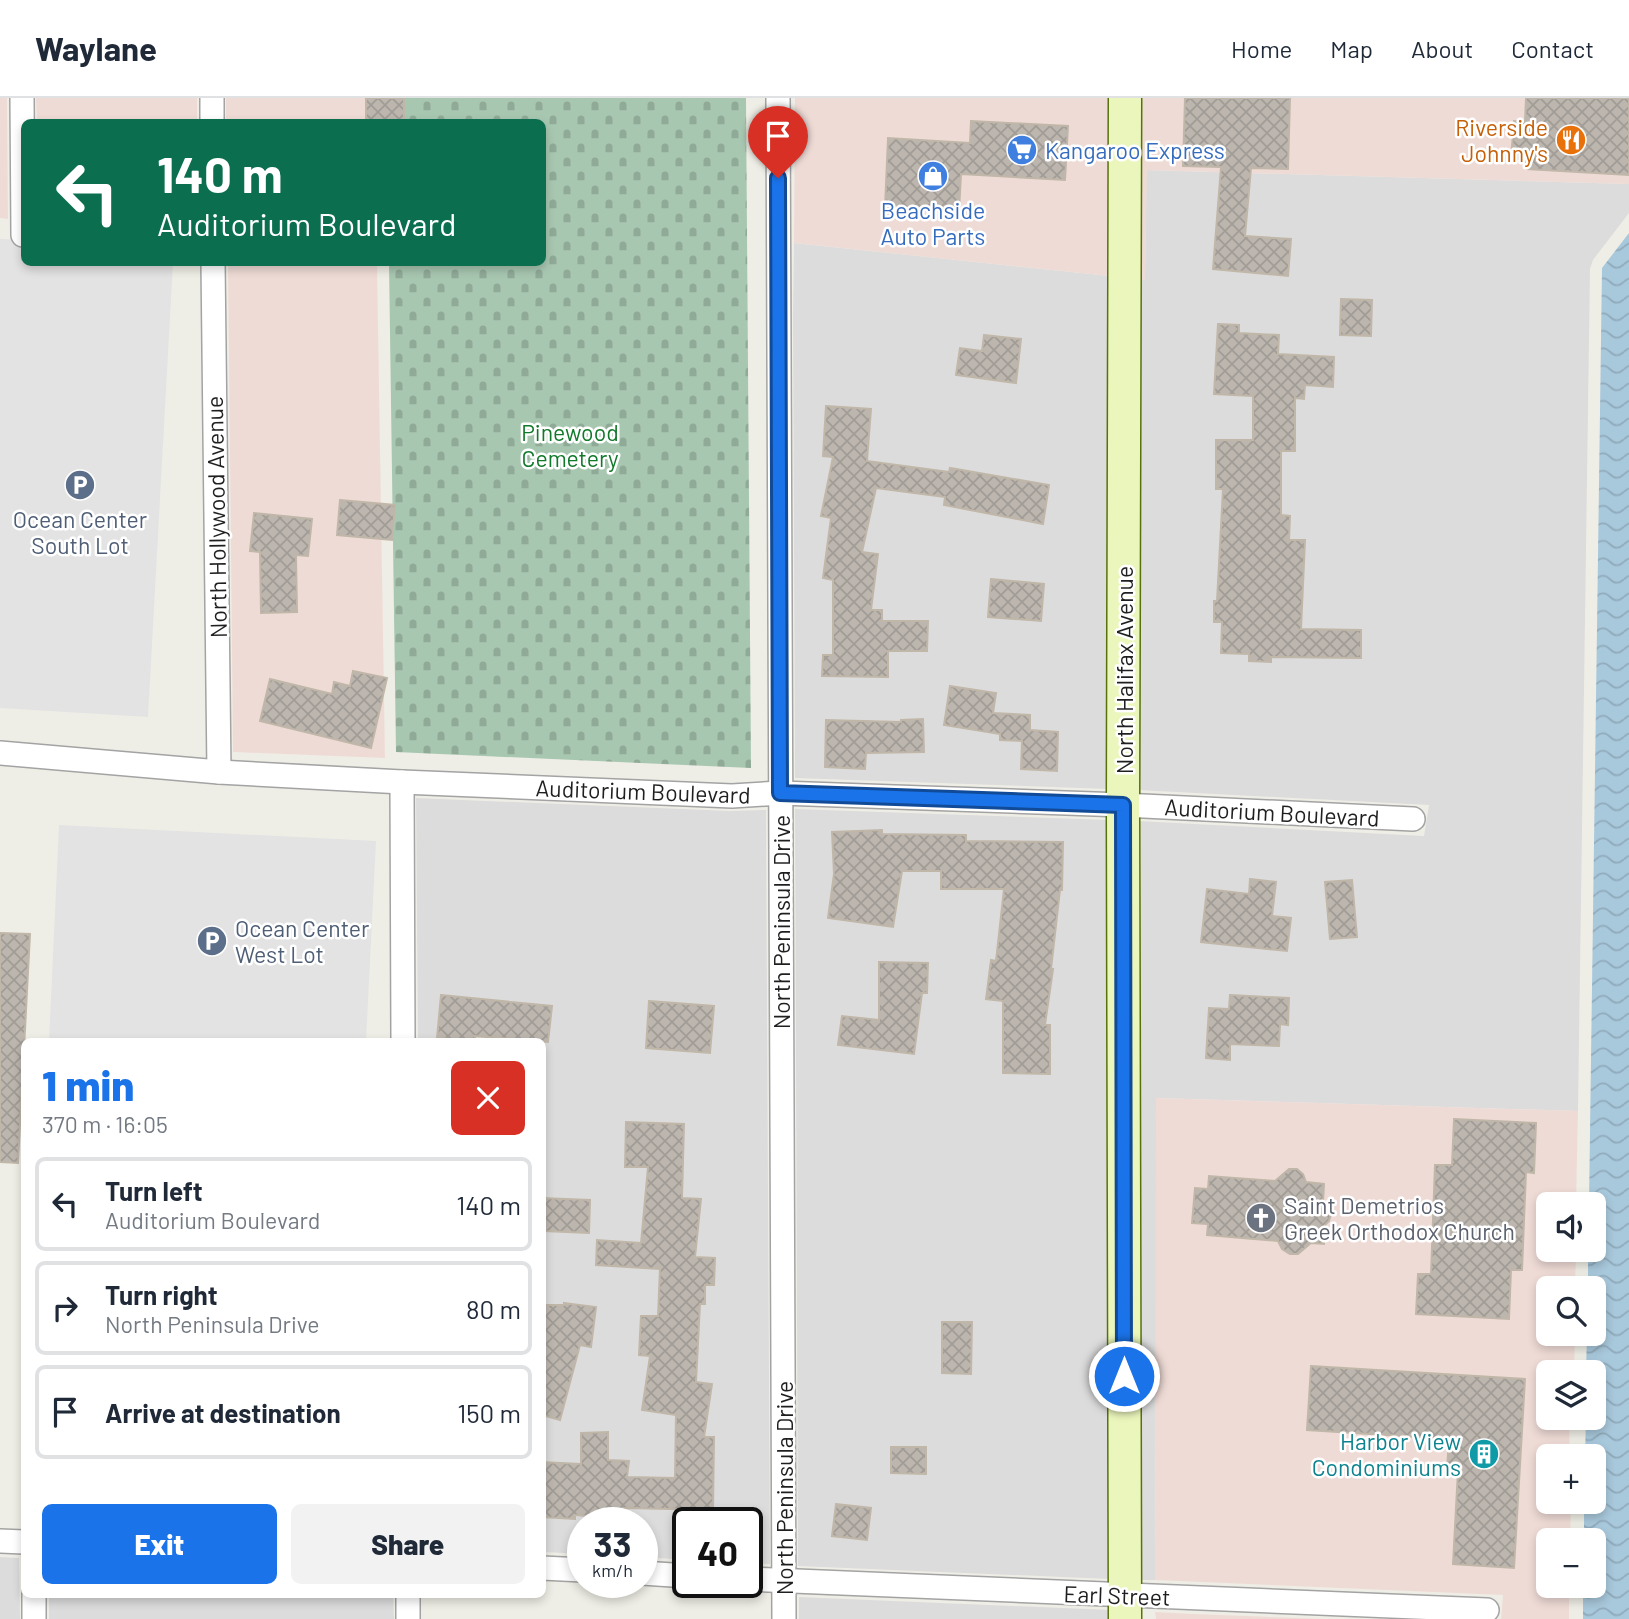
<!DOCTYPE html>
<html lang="en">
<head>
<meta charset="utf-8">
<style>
  :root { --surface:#fff; --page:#f2f2f3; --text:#1f2937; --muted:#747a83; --line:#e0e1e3; --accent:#1a73e8 }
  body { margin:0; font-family:Barlow,sans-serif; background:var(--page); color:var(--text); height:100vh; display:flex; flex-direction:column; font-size:26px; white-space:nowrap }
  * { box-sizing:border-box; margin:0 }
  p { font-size:23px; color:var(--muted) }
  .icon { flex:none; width:38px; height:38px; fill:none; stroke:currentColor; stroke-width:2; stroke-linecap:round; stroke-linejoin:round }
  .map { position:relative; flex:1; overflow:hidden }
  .side { position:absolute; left:21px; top:940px; width:525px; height:560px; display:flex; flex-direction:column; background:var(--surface); border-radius:10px; box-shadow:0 4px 10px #0003 }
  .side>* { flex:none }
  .hud { position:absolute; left:21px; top:21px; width:525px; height:147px; border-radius:10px; box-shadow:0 4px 10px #0003; background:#0b6e4f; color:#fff; overflow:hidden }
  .buttons { position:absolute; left:1536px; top:1094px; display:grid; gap:14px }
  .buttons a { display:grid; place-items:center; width:70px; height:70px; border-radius:10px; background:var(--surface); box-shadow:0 4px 10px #0003; font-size:35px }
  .speed { position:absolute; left:567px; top:1409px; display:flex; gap:14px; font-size:35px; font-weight:700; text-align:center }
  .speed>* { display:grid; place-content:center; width:91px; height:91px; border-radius:50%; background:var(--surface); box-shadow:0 4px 10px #0003; line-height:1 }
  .speed small { font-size:18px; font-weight:400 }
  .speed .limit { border:4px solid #111; border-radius:10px; background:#fff; color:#111 }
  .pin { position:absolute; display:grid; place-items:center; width:60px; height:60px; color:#fff; margin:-72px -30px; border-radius:50% 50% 50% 0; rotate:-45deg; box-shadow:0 0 7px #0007 }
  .pin .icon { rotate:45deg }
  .me { position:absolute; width:77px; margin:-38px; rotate:0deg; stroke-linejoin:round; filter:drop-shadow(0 0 5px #0008) }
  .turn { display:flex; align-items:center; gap:24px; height:147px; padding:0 21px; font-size:32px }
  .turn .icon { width:91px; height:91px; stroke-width:2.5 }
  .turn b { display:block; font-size:49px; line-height:60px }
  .round { display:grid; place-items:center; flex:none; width:74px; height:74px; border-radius:10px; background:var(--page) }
  .headline { display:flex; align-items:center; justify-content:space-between; height:119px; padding:0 21px }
  h1 { font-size:42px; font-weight:800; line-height:52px; color:var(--accent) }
  .primary-button { display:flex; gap:14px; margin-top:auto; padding:14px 21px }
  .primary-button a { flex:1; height:80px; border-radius:10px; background:var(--accent); color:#fff; font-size:28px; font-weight:800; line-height:80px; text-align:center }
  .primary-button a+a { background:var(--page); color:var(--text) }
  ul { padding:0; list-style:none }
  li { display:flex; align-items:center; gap:21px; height:94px; margin:0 14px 10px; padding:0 7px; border:4px solid var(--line); border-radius:10px }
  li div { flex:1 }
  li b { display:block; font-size:26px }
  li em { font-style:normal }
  header { display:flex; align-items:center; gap:42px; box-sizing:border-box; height:98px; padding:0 35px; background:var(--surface); border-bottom:2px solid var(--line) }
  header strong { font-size:33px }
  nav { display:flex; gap:38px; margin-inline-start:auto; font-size:24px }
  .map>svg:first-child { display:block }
  .residential { fill:#dddcdc }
  .commercial { fill:#efdbd6 }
  .cemetery { fill:url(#cemetery-stones) }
  .parking { fill:#e3e3e3 }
  .water { fill:url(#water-waves) }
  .building { fill:url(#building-cross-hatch); stroke:#c0b7a9; stroke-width:2 }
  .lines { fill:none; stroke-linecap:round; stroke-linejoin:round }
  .street-casing { stroke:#a3a3a3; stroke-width:26 }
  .secondary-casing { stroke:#57720a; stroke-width:35 }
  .street { stroke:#fff; stroke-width:23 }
  .secondary { stroke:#ebf6bc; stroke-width:32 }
  .route-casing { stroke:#114b97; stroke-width:18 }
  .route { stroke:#1a73e8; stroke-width:12 }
  .labels { text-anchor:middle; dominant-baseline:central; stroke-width:5; stroke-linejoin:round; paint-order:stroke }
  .food-label { font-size:23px; fill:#c56008; stroke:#fff; text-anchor:end }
  .shop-label { font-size:23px; fill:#366cbe; stroke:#fff; text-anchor:start }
  .park-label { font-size:23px; fill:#11792a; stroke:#fff }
  .street-label { font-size:23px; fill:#1f1f1f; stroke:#fff }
  .service-label { font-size:23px; fill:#4e5e75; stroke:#fff }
  .worship-label { font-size:23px; fill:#5b616d; stroke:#fff; text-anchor:start }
  .culture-label { font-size:23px; fill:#0d838f; stroke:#fff; text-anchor:end }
</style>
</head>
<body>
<header>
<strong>Waylane</strong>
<nav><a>Home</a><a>Map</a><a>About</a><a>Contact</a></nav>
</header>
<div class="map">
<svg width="1629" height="1521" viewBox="0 0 1629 1521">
  <defs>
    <pattern id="cemetery-stones" width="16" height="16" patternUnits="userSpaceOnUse" patternTransform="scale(1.75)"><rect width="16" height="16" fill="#a8c7b1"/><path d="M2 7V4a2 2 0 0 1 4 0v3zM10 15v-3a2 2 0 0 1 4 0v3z" fill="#90aa98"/></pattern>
    <pattern id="water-waves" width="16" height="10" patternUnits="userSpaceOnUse" patternTransform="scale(1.75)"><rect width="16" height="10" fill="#a8c8db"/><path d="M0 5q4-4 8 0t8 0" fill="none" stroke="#90abbc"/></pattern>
    <pattern id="building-cross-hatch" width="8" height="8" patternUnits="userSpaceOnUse" patternTransform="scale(1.75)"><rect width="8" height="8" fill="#bcb6af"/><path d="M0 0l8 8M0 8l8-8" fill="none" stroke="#a19c96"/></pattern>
  </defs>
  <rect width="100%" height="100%" fill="#efeee6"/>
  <g class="residential">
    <polygon points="1146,72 1629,86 1629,115 1593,162 1590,171 1578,1013 1157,1000 1155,1482 1139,1482 1138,723 1424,738 1429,707 1138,692 1139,181 1145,181"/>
    <polygon points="794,145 1110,178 1109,691 795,680 793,218"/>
    <polygon points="416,700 730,713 766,712 770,1466 747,1465 747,1424 688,1424 688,1462 642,1459 642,1424 583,1424 583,1456 543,1454 542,943 418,943"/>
    <polygon points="795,711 1109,722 1110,1481 798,1468"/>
    <polygon points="0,1459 19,1460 20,1521 0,1521"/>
    <polygon points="49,1496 393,1496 394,1521 49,1521"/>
    <polygon points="799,1499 1111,1512 1111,1521 799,1521"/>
  </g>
  <g class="commercial">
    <polygon points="0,0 7,0 8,121 0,120"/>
    <polygon points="36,0 197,0 197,24 37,24"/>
    <polygon points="226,0 391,0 377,17 375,24 226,24"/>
    <polygon points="795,0 1111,0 1110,178 794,145"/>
    <polygon points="1139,0 1629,0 1629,86 1147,72 1145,182 1139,181"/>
    <polygon points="228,165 377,165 385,660 233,654"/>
    <polygon points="1156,1000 1578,1013 1576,1106 1549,1106 1549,1152 1576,1152 1575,1190 1549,1190 1549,1236 1575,1236 1574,1274 1549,1274 1549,1320 1570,1320 1569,1329 1570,1358 1549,1358 1549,1404 1571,1404 1570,1442 1549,1442 1549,1488 1569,1488 1569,1521 1501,1521 1503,1497 1155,1482"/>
    <polygon points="1155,1514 1194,1516 1323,1521 1156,1521"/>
  </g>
  <polygon class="cemetery" points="404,0 746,0 751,670 396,654 389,165 542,164 542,24 387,24"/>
  <g class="parking">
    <polygon points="0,141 24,142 24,164 173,165 148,619 0,610"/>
    <polygon points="59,727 376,743 366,943 49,943"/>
  </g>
  <polygon class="water" points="1629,135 1629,1521 1583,1521 1583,1488 1594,1488 1594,1442 1584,1442 1584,1404 1594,1404 1594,1358 1585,1358 1586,1320 1594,1320 1594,1274 1586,1274 1587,1236 1594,1236 1594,1190 1588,1190 1588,1152 1594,1152 1594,1106 1589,1106 1602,170"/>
  <g class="building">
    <rect x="366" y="0" width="38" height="24"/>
    <polygon points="1185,0 1290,0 1288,71 1251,70 1245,138 1291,141 1288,178 1213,171 1221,69 1183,68"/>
    <polygon points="1526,0 1629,0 1629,77 1527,71 1525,61 1511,61 1514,23 1525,24"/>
    <polygon points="971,23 1068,28 1065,82 961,76 959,113 885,109 888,40 970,45"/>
    <polygon points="1341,201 1372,202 1371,238 1340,237"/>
    <polygon points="1218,226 1239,227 1239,235 1279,237 1278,256 1334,259 1333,289 1305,287 1304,301 1295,300 1295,353 1281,353 1281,417 1290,418 1289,442 1305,442 1301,531 1361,532 1361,560 1271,559 1271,564 1249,563 1249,556 1221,555 1222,524 1214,524 1214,503 1217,503 1223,391 1216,391 1216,342 1253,342 1253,298 1214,296"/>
    <polygon points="984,237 1021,241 1016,285 956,277 960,250 982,253"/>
    <polygon points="826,308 871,311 867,363 949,374 950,370 1049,387 1043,426 944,407 945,399 876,390 862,454 878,456 871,512 882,512 882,523 928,523 927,553 888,553 888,579 822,578 823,557 833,557 833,482 823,480 831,420 821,418 833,359 823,358"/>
    <polygon points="340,402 395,407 392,442 337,437"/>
    <polygon points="254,415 312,421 308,458 296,457 297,514 261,515 260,454 250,453"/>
    <polygon points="991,481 1044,486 1041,523 988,519"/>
    <polygon points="353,573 387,580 371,650 260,623 270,581 332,596 334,584 350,588"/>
    <polygon points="950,588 996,595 993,615 1030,617 1030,632 1058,634 1057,673 1021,671 1022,643 1000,642 1000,636 944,627"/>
    <polygon points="923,621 924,654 866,655 865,671 825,669 826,622 901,624 901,622"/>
    <polygon points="882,732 882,736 966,737 966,743 1063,744 1062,792 1060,792 1051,871 1053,871 1045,927 1050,927 1050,976 1003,975 1003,903 986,901 991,862 996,863 1004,791 941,791 941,773 902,773 893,829 828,820 834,776 832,734"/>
    <polygon points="1250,781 1276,784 1272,818 1291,820 1287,853 1201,844 1207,791 1249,796"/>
    <polygon points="1352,782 1357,839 1330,841 1325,784"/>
    <polygon points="0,835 30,836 18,1065 0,1064"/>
    <polygon points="879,864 928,865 927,895 922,895 914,956 838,947 842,918 879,922"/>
    <polygon points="441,897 552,908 548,944 475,938 475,943 437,940"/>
    <polygon points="1230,897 1289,900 1288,927 1280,926 1279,948 1230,946 1230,962 1206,960 1209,910 1229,911"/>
    <polygon points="649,903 714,908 710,955 646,950"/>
    <polygon points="1454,1021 1536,1025 1534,1075 1526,1074 1522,1172 1511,1172 1509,1221 1416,1216 1418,1176 1431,1176 1435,1067 1452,1067"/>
    <polygon points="626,1024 684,1026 682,1100 701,1101 695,1159 715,1160 714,1187 705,1187 705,1206 700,1206 696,1284 712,1286 704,1339 714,1339 713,1412 625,1410 625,1421 575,1417 575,1421 542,1419 542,1364 581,1366 581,1335 608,1334 608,1362 629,1363 627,1379 675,1380 676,1317 642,1312 650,1258 639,1257 641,1218 658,1218 660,1171 596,1167 597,1142 641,1145 648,1069 625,1069"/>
    <polygon points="1289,1071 1297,1071 1303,1076 1306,1084 1324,1086 1323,1104 1329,1108 1331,1116 1329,1123 1325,1127 1324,1146 1311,1145 1298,1156 1290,1156 1282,1151 1278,1143 1207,1137 1208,1126 1192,1125 1195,1090 1208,1091 1209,1078 1275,1083"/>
    <polygon points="542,1100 590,1102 589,1135 544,1133"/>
    <polygon points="564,1205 596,1209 591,1249 580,1247 560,1322 542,1317 542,1207 564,1207"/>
    <polygon points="942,1224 972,1224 971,1276 942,1275"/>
    <polygon points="1311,1268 1525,1281 1514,1470 1453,1466 1458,1372 1447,1371 1449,1341 1307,1332"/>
    <polygon points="891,1349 926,1349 926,1376 891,1375"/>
    <polygon points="836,1406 871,1410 867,1442 832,1438"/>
  </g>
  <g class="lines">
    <g class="street-casing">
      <g id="street">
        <polyline points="22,0 23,137"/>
        <polyline points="778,0 784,1521"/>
        <polyline points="212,24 212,0"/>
        <polyline points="213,164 219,674"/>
        <polyline points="0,655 219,674 402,684 732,698 780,695 1123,707 1413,721"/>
        <polyline points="402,684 403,943"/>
        <polyline points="0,1443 24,1444"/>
        <polyline points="542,1470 583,1472"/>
        <polyline points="642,1475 688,1478"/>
        <polyline points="747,1481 1487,1512"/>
        <polyline points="34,1496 34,1521"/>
        <polyline points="408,1496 408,1521"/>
      </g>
    </g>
    <g class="secondary-casing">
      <polyline id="secondary" points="1125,0 1123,707 1125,1521"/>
    </g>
    <use href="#street" class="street"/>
    <use href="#secondary" class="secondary"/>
  </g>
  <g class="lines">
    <g class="route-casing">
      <polyline id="route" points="778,80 780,695 1123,707 1124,1278"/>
    </g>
    <use href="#route" class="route"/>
  </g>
  <defs>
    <g id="restaurant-disc" transform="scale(1.575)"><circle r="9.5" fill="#e8710a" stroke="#fff"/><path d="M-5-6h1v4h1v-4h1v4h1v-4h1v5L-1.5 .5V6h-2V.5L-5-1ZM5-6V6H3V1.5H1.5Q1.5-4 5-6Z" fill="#fff"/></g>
    <g id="supermarket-disc" transform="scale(1.575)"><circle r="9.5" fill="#3f7fe0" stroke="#fff"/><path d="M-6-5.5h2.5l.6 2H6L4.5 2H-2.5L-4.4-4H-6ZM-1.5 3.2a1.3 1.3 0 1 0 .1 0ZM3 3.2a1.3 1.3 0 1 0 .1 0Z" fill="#fff"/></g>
    <g id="shop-disc" transform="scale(1.575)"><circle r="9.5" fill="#3f7fe0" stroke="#fff"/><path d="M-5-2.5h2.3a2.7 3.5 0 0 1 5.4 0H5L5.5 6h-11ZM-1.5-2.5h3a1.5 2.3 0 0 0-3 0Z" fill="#fff"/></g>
    <g id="parking-disc" transform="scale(1.575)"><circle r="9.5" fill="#5c6f8a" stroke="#fff"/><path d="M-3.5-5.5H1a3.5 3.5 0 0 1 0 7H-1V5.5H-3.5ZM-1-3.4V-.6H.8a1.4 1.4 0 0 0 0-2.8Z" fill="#fff"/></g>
    <g id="church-disc" transform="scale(1.575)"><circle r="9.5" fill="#6b7280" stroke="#fff"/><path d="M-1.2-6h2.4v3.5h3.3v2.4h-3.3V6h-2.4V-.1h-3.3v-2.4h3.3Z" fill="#fff"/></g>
    <g id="building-disc" transform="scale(1.575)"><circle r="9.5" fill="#0f9aa8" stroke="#fff"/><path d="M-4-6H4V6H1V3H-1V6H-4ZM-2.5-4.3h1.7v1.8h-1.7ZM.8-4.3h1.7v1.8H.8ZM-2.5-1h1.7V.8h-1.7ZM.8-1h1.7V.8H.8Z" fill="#fff"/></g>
  </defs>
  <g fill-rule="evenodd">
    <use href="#restaurant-disc" x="1571" y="42"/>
    <use href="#supermarket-disc" x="1022" y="52"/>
    <use href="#shop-disc" x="933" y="78"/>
    <use href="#parking-disc" x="80" y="387"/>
    <use href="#parking-disc" x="212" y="843"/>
    <use href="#church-disc" x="1261" y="1120"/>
    <use href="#building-disc" x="1484" y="1356"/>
  </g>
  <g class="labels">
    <g class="food-label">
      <text x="1548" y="29">Riverside<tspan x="1548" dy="26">Johnny's</tspan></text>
    </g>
    <g class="shop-label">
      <text x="1045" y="52">Kangaroo Express</text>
      <text x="933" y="112" text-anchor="middle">Beachside<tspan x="933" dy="26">Auto Parts</tspan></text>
    </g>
    <g class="park-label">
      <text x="570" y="334">Pinewood<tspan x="570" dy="26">Cemetery</tspan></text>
    </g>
    <g class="street-label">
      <text transform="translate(216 419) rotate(-91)">North Hollywood Avenue</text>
      <text transform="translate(1124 572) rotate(-90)">North Halifax Avenue</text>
      <text transform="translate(643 693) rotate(2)">Auditorium Boulevard</text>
      <text transform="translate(1272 714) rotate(3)">Auditorium Boulevard</text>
      <text transform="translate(781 824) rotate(-90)">North Peninsula Drive</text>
      <text transform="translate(784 1390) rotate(-90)">North Peninsula Drive</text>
      <text transform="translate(1117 1497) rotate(2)">Earl Street</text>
    </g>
    <g class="service-label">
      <text x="80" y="421">Ocean Center<tspan x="80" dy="26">South Lot</tspan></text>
      <text x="235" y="830" text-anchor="start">Ocean Center<tspan x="235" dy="26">West Lot</tspan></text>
    </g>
    <g class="worship-label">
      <text x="1284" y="1107">Saint Demetrios<tspan x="1284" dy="26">Greek Orthodox Church</tspan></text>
    </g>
    <g class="culture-label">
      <text x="1461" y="1343">Harbor View<tspan x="1461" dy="26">Condominiums</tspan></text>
    </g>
  </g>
</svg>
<div class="buttons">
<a><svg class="icon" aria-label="sound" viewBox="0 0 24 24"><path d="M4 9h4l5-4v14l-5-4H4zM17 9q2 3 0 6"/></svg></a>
<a><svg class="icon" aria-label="search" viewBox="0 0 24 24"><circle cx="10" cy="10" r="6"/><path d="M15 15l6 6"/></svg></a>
<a><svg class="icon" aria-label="layers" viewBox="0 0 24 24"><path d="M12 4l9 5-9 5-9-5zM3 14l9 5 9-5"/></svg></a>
<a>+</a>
<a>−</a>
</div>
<div class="speed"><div>33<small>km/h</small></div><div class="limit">40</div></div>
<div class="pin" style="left:778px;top:80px;background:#d93025"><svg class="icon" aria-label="arrive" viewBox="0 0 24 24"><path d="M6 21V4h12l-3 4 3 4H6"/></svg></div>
<svg class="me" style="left:1124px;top:1278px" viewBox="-20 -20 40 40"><circle r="17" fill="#1a73e8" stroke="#fff" stroke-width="3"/><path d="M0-11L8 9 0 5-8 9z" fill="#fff"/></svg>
<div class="hud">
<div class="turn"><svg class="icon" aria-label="left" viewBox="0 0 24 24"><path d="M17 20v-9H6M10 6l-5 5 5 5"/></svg><div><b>140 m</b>Auditorium Boulevard</div></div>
</div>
<section class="side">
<div class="headline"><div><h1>1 min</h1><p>370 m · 16:05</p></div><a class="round" style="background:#d93025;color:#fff"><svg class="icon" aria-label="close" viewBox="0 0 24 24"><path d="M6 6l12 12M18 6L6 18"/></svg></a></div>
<ul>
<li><svg class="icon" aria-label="left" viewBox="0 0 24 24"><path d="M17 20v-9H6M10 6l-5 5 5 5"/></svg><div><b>Turn left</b><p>Auditorium Boulevard</p></div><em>140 m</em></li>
<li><svg class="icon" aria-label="right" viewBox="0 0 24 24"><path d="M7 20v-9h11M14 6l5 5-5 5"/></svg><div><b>Turn right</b><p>North Peninsula Drive</p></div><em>80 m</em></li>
<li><svg class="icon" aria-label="arrive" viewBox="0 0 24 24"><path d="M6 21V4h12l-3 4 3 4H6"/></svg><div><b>Arrive at destination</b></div><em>150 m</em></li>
</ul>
<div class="primary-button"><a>Exit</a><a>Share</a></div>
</section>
</div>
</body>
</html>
